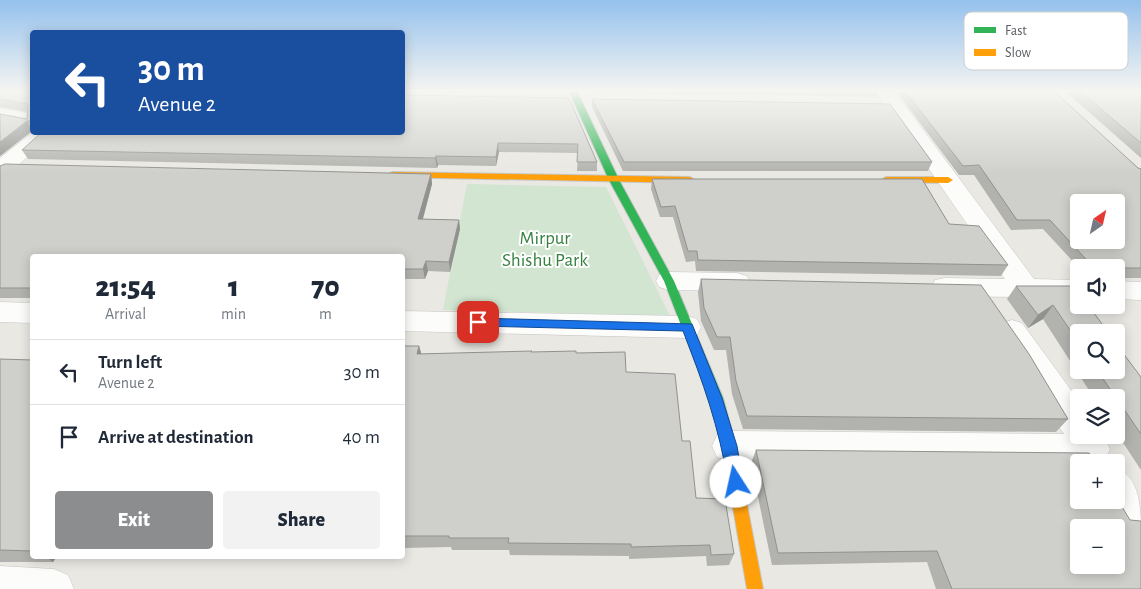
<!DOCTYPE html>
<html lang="en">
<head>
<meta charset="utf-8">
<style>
  :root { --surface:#fff; --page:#f2f2f3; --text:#1f2937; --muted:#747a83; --line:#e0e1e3; --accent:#8b8d8e }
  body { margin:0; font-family:"Alegreya Sans",sans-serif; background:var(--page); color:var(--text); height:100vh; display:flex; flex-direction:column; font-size:19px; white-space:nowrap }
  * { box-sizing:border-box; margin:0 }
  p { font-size:16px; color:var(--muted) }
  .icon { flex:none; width:28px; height:28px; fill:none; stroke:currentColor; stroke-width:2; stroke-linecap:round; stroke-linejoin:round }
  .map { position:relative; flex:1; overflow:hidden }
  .panel { position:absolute; left:30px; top:254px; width:375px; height:305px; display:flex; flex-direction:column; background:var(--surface); border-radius:5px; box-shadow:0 2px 12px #0003 }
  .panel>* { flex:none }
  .guide { position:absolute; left:30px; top:30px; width:375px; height:105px; border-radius:5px; box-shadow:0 2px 12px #0003; background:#1a4fa0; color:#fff; overflow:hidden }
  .needle { width:32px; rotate:34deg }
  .fabs { position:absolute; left:1070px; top:194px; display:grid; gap:10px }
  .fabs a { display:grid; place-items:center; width:55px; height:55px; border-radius:5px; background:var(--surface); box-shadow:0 2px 12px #0003; font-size:25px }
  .pin { position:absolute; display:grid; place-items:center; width:42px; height:42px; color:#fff; margin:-21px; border-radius:10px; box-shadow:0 2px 8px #0006 }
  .me { position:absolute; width:55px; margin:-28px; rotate:350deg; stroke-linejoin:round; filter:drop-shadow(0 0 4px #0008) }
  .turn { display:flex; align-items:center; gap:18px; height:105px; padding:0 25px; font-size:22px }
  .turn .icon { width:65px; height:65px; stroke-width:2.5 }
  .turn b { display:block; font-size:35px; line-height:42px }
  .eta { display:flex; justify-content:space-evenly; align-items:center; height:85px; text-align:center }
  .eta b { font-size:30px; font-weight:800; line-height:35px }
  .primary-button { display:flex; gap:10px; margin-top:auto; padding:10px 25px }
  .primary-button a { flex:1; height:58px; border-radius:5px; background:var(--accent); color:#fff; font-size:20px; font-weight:800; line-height:58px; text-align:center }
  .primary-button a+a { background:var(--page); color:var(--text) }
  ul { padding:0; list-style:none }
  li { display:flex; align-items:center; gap:15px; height:65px; padding:0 25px; border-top:1px solid var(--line) }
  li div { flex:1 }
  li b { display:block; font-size:19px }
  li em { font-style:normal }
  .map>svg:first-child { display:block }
  .green { fill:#d1e5d0 }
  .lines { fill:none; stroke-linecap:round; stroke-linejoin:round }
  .street-casing { stroke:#c5c5c4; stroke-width:1 }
  .fast-casing { stroke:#c6c6c5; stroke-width:2 }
  .slow-casing { stroke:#c6c6c5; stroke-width:2 }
  .street { fill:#fcfcfb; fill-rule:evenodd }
  .fast { fill:#30b455; fill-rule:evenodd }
  .slow { fill:#ff9f0a; fill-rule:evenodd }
  .wall { fill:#b2b2af }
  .shaded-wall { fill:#91918f }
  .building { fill:#cfcfcc; stroke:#91918f; fill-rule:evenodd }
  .route { fill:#1a73e8; stroke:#114b97 }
  .labels { text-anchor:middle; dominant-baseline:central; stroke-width:4; stroke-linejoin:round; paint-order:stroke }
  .park-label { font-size:19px; fill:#378242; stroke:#fff }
  .key { fill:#fff; stroke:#cdced0; stroke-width:1 }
  .key-label { font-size:14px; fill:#595c61 }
</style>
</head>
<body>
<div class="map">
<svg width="1141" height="589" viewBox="0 0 1141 589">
  <rect width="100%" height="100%" fill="#e9e8e3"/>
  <polygon class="green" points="467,184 606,187 670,316 443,310"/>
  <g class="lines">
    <g class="street-casing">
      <g id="street">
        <polygon points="875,91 894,91 1034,279 1079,280 1079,298 945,296 935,294 931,287 935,280 945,278 1005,279"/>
        <polygon points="0,108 32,114 32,126 0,120"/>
        <polygon points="33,132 56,132 8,174 0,176 0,158"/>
        <polygon points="669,272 737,273 747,276 750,282 747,288 737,291 669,290 659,287 656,281 659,275"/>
        <polygon points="1116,281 1141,282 1141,300 1116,299"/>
        <polygon points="0,302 32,303 32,323 0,322"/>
        <polygon points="402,311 687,316 697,319 701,327 697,335 687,338 402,331"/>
        <polygon points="1012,320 1022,323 1079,401 1079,435 1096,435 1105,438 1110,449 1105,460 1097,462 1079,464 729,461 717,457 712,446 717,435 729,431 1064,434 997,331 1002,323"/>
        <path d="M1116,467C1141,479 1141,508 1141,537L1128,532L1107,500H1116Z"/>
        <polygon points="0,566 54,569 68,575 74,589 0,589"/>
      </g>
    </g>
    <g class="fast-casing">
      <polygon id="fast" points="569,91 577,91 619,180 674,281 723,398 736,446 743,484 741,489 736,491 731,489 729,484 722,446 709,398 664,281 609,180"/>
    </g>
    <g class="slow-casing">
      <g id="slow">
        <polygon points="393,172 690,177 695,180 690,183 390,177 390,173"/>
        <polygon points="886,177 948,177 953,180 948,183 883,182 881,180"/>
        <polygon points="736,477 741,479 743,484 763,589 747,589 729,484 731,479"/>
      </g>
    </g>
    <use href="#street" class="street"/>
    <use href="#fast" class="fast"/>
    <use href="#slow" class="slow"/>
  </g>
  <g class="wall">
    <polygon points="0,91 32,91 32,131 0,156 27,119 28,112 0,107"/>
    <polygon points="584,91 879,91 877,97 585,92"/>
    <polygon points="896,91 1054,91 1138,168 1141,169 1141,278 1116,278 1116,268 1079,268 1043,229 1011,230 974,175 959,175"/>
    <polygon points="1065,91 1141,91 1141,158"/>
    <polygon points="569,98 597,162 597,171 577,171 578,153 499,152 496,166 438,165 437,168 28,159 22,150"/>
    <polygon points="592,99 932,162 928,171 623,171 592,107"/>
    <polygon points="0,166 431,174 432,184 423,219 459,220 460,229 450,272 428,271 425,279 402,279 402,256 32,256 32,298 0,298"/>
    <polygon points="652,179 949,224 1008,265 1001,276 696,271 695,261 686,262 673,217 660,217 651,189"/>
    <polygon points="701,279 1068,419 1056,432 743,429 732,394 726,350 714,350 701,321 698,292"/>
    <polygon points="1016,286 1079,286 1079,370 1116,370 1141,377 1141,470 1116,432 1116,398 1094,398 1043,319 1028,328 1007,299"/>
    <polygon points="402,346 419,346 421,354 532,352 576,353 626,372 682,441 696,498 734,554 729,565 707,566 706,556 629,559 629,556 510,555 509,550 452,550 451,547 402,548"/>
    <polygon points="0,359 32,360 32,556 57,556 53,562 0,562"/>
    <polygon points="756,450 1141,589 936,589 927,562 772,565 751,463"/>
  </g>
  <g class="shaded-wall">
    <polygon points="27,121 32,131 0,156 0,142"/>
    <polygon points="498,143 499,152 496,166 496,157"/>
    <polygon points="436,156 438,165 437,168 435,158"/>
    <polygon points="431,174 432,184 420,229 418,219"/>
    <polygon points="459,220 460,229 450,272 449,262"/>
    <polygon points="426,261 428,271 425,279 423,269"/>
    <polygon points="1053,305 1043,319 1028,328 1038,315"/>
    <polygon points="419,346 423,359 417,354"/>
    <polygon points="45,556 57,556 53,562"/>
  </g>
  <g class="building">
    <polygon points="0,91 32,91 32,121 27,121 0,142 0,114 27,119 28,104 0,99"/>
    <path d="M905,91H1054L1138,168L1141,169V268H1094L1050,220H1017L979,165L963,166ZM1079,202H1116V240H1079Z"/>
    <polygon points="1080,91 1141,91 1141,143"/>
    <polygon points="402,95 569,98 597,162 577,162 578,144 498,143 496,157 436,156 435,158 22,150 42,132 402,132"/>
    <polygon points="592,99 890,104 932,162 624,162"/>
    <polygon points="5,164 431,174 418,219 459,220 449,262 426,261 423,269 402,269 402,256 32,256 32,288 0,288 0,166"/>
    <polygon points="652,179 922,179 949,224 979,226 1008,265 698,260 697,251 688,251 675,206 661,207"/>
    <polygon points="701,279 981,285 1029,354 1068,419 747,416 736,381 730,337 717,337 704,308"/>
    <polygon points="1016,286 1079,286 1079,290 1077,291 1079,293 1079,305 1088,305 1108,332 1079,332 1079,343 1053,305 1038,315"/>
    <polygon points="1116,344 1141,377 1141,434 1097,370 1116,370"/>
    <polygon points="402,346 419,346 417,354 532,351 531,352 576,351 576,353 625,352 626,372 675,374 682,441 690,441 696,498 725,499 734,554 711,555 710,545 631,547 631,544 508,543 509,538 449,538 449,536 402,536"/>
    <polygon points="0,359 32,360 32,551 0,550"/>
    <path d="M756,450L1089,453L1095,462H1079V500H1116V497L1130,520L1141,521V589H952L937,551L778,553ZM1079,528H1116V565H1079Z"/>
  </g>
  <linearGradient id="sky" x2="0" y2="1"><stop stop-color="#94c1ed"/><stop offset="0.52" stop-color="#f5f5f2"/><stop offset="1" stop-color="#f5f5f2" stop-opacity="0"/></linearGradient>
  <rect width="1141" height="174" fill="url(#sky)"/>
  <path class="route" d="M478,318L692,324L722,398L737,446L743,482L741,487L736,489L731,487L728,482C719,427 703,382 683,331L478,326L473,322Z"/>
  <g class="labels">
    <g class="park-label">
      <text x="545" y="238">Mirpur<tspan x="545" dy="22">Shishu Park</tspan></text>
    </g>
  </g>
  <rect x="964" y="12" width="164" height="58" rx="8" class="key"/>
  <rect x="974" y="27" width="22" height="6" fill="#30b455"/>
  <rect x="974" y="49" width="22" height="7" fill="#ff9f0a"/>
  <g class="key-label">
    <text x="1005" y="35">Fast</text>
    <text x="1005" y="57">Slow</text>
  </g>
</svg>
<div class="fabs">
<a><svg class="needle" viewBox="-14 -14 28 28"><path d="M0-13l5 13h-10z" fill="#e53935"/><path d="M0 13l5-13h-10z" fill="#747a83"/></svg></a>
<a><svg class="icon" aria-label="sound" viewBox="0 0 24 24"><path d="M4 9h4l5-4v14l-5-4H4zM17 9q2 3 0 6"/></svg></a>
<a><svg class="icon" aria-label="search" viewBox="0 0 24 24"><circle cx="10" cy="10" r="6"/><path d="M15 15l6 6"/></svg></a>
<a><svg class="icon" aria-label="layers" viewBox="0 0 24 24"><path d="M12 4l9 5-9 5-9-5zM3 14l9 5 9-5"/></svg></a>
<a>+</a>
<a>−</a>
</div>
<div class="pin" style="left:478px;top:322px;background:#d93025"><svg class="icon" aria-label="arrive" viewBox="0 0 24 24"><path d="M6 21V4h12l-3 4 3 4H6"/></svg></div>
<svg class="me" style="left:736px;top:482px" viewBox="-20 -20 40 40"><circle r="19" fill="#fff"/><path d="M0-13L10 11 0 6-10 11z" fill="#1a73e8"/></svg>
<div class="guide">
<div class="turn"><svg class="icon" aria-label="left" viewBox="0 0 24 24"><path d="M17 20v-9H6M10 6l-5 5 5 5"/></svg><div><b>30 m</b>Avenue 2</div></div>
</div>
<section class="panel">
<div class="eta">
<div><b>21:54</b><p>Arrival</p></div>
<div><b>1</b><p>min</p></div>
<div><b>70</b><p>m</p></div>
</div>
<ul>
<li><svg class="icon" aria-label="left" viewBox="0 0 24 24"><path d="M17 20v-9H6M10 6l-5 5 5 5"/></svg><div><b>Turn left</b><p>Avenue 2</p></div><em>30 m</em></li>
<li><svg class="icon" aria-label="arrive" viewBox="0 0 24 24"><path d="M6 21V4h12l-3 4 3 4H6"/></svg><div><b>Arrive at destination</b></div><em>40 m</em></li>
</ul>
<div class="primary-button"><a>Exit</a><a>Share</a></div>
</section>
</div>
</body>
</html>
